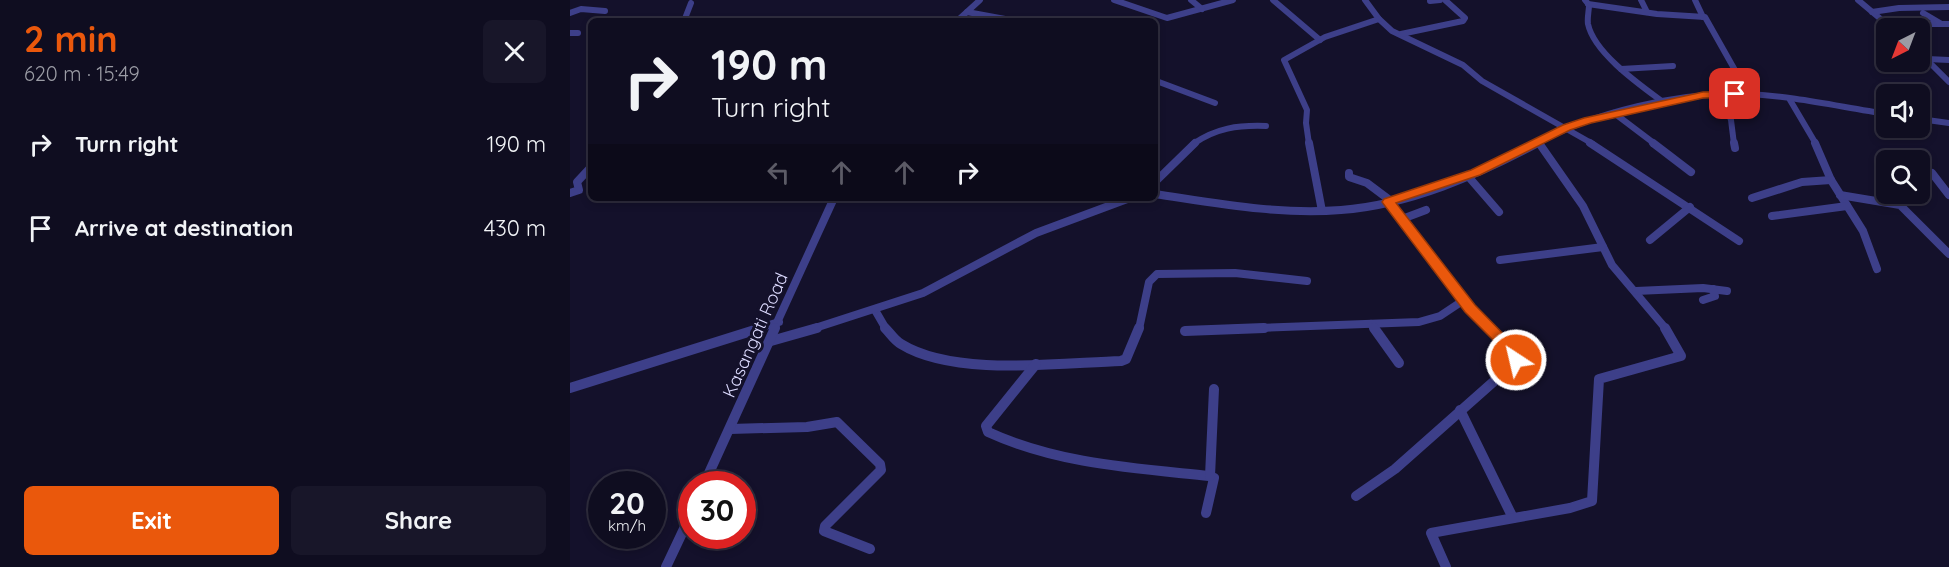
<!DOCTYPE html>
<html lang="en">
<head>
<meta charset="utf-8">
<style>
  :root { --surface:#0f0d20; --page:#181629; --text:#f1f3f6; --muted:#9b9ca5; --line:#2f2d3e; --accent:#ea580c }
  body { margin:0; font-family:Quicksand,sans-serif; background:var(--page); color:var(--text); height:100vh; display:flex; flex-direction:column; font-size:22px; white-space:nowrap }
  * { box-sizing:border-box; margin:0 }
  p { font-size:20px; color:var(--muted) }
  .icon { flex:none; width:33px; height:33px; fill:none; stroke:currentColor; stroke-width:2; stroke-linecap:round; stroke-linejoin:round }
  .map { position:relative; flex:1; overflow:hidden }
  .panel { display:flex; flex-direction:column; background:var(--surface); width:570px }
  .panel>* { flex:none }
  .guide { position:absolute; left:18px; top:18px; width:570px; height:183px; border-radius:9px; box-shadow:0 3px 9px #0003,0 0 0 2px var(--line); background:#0f0d20; color:var(--text); overflow:hidden }
  .needle { width:39px; rotate:222deg }
  .tools { position:absolute; left:1306px; top:18px; display:grid; gap:12px }
  .tools a { display:grid; place-items:center; width:54px; height:54px; border-radius:9px; background:var(--surface); box-shadow:0 3px 9px #0003,0 0 0 2px var(--line); font-size:30px }
  .speed { position:absolute; left:18px; top:471px; display:flex; gap:12px; font-size:30px; font-weight:700; text-align:center }
  .speed>* { display:grid; place-content:center; width:78px; height:78px; border-radius:50%; background:var(--surface); box-shadow:0 3px 9px #0003,0 0 0 2px var(--line); line-height:1 }
  .speed small { font-size:15px; font-weight:400 }
  .speed .limit { border:9px solid #d22; background:#fff; color:#111 }
  .pin { position:absolute; display:grid; place-items:center; width:51px; height:51px; color:#fff; margin:-26px; border-radius:12px; box-shadow:0 3px 9px #0006 }
  .me { position:absolute; width:66px; margin:-33px; rotate:325deg; stroke-linejoin:round; filter:drop-shadow(0 0 4px #0008) }
  .turn { display:flex; align-items:center; gap:21px; height:126px; padding:0 24px; font-size:27px }
  .turn .icon { width:78px; height:78px; stroke-width:2.5 }
  .turn b { display:block; font-size:42px; line-height:51px }
  .lanes { display:flex; align-items:center; height:57px; padding:0 24px; background:#0003; justify-content:center; gap:30px; direction:ltr }
  .lanes .off { opacity:.35 }
  .round { display:grid; place-items:center; flex:none; width:63px; height:63px; border-radius:9px; background:var(--page) }
  .overview { display:flex; align-items:center; justify-content:space-between; height:102px; padding:0 24px }
  h1 { font-size:36px; font-weight:700; line-height:45px; color:var(--accent) }
  .cta { display:flex; gap:12px; margin-top:auto; padding:12px 24px }
  .cta a { flex:1; height:69px; border-radius:9px; background:var(--accent); color:#fff; font-size:24px; font-weight:700; line-height:69px; text-align:center }
  .cta a+a { background:var(--page); color:var(--text) }
  ul { padding:0; list-style:none }
  li { display:flex; align-items:center; gap:18px; height:84px; padding:0 24px }
  li div { flex:1 }
  li b { display:block; font-size:22px }
  li em { font-style:normal }
  main { display:flex; flex:1; min-height:0 }
  .map>svg:first-child { display:block }
  .lines { fill:none; stroke-linecap:round; stroke-linejoin:round }
  .minor-far2 { stroke:#3d3f89; stroke-width:6 }
  .minor-far1 { stroke:#3d3f89; stroke-width:8 }
  .minor { stroke:#3d3f89; stroke-width:10 }
  .route { fill:#ea580c; stroke:#983908; stroke-width:1.5 }
  .labels { text-anchor:middle; dominant-baseline:central; stroke-width:6; stroke-linejoin:round; paint-order:stroke }
  .street-label { font-size:18px; fill:#dddbff; stroke:#14112b }
</style>
</head>
<body>
<main>
<section class="panel">
<div class="overview"><div><h1>2 min</h1><p>620 m · 15:49</p></div><a class="round"><svg class="icon" aria-label="close" viewBox="0 0 24 24"><path d="M6 6l12 12M18 6L6 18"/></svg></a></div>
<ul>
<li><svg class="icon" aria-label="right" viewBox="0 0 24 24"><path d="M7 20v-9h11M14 6l5 5-5 5"/></svg><div><b>Turn right</b></div><em>190 m</em></li>
<li><svg class="icon" aria-label="arrive" viewBox="0 0 24 24"><path d="M6 21V4h12l-3 4 3 4H6"/></svg><div><b>Arrive at destination</b></div><em>430 m</em></li>
</ul>
<div class="cta"><a>Exit</a><a>Share</a></div>
</section>
<div class="map">
<svg width="1379" height="567" viewBox="0 0 1379 567">
  <rect width="100%" height="100%" fill="#14112b"/>
  <g class="lines">
    <g class="minor-far2">
      <polyline points="544,0 597,18 663,0"/>
      <polyline points="621,0 632,9"/>
      <polyline points="703,0 750,40"/>
      <polyline points="795,0 809,19 822,31 893,65 912,81 1023,144"/>
      <path d="M1015,0L1019,5C1019,11 1017,18 1018,24C1024,53 1070,85 1093,102"/>
      <polyline points="1071,0 1077,12"/>
      <polyline points="1125,0 1133,17"/>
      <polyline points="1288,0 1319,26"/>
      <polyline points="860,1 870,0"/>
      <polyline points="1018,4 1087,14 1135,17 1179,95"/>
      <polyline points="397,12 446,21"/>
      <polyline points="1302,12 1329,8 1379,7"/>
      <polyline points="0,13 11,9 35,11"/>
      <polyline points="1353,13 1370,23"/>
      <polyline points="114,21 121,3"/>
      <polyline points="387,21 410,0"/>
      <polyline points="1316,24 1379,24"/>
      <polyline points="0,33 8,33"/>
      <polyline points="831,34 893,21 895,18 875,0"/>
      <polyline points="1350,53 1379,82"/>
      <polyline points="1357,59 1379,60"/>
      <polyline points="1051,69 1103,66"/>
      <polyline points="585,85 589,82 645,103"/>
      <polyline points="1151,93 1161,120 1164,144"/>
      <polyline points="1220,100 1246,144"/>
      <polyline points="1044,113 1085,144"/>
      <polyline points="1350,119 1379,123"/>
      <polyline points="969,142 970,144"/>
      <path d="M623,144C646,128 668,125 696,126"/>
      <polyline points="739,144 736,123 737,110 714,60 755,37 809,19"/>
      <path d="M965,144C1025,112 1108,92 1176,94C1224,96 1270,107 1317,114"/>
    </g>
    <g class="minor-far1">
      <polyline points="739,143 752,211"/>
      <polyline points="969,143 1013,206 1042,265 1096,329"/>
      <polyline points="1020,143 1169,241"/>
      <polyline points="1083,143 1121,172"/>
      <polyline points="1164,143 1165,148"/>
      <polyline points="1245,143 1261,180 1293,231 1307,269"/>
      <polyline points="779,173 779,177 797,183 821,201"/>
      <polyline points="1362,173 1379,195"/>
      <polyline points="897,175 929,212"/>
      <polyline points="585,182 625,143"/>
      <polyline points="0,193 9,190 7,182 21,167"/>
      <path d="M585,194C646,203 708,215 771,210C839,205 908,175 968,143"/>
      <polyline points="1270,195 1330,205 1379,254"/>
      <polyline points="1182,198 1232,182 1261,180"/>
      <polyline points="818,202 900,308 920,329"/>
      <polyline points="1202,216 1277,206"/>
      <polyline points="832,219 856,210"/>
      <polyline points="1080,240 1120,207"/>
      <polyline points="930,260 1033,247"/>
      <polyline points="1066,291 1133,288 1157,291"/>
      <polyline points="1133,300 1145,296 1143,289"/>
      <polyline points="305,310 316,329"/>
      <polyline points="801,324 805,329"/>
      <polyline points="186,329 209,322"/>
      <polyline points="204,329 264,198"/>
      <polyline points="242,329 353,293 466,233 560,198"/>
      <polyline points="569,329 579,282 587,274 665,273 737,281"/>
      <polyline points="659,329 849,322 870,316 894,300"/>
    </g>
    <g class="minor">
      <path d="M315,328C320,333 325,341 331,344C384,377 489,363 551,361L556,359L569,328"/>
      <polyline points="804,328 829,363"/>
      <polyline points="615,331 694,328"/>
      <polyline points="201,341 247,328"/>
      <path d="M466,364L416,426L418,432C488,464 563,468 639,476L644,478L636,513"/>
      <polyline points="0,388 191,328"/>
      <polyline points="890,410 943,518"/>
      <polyline points="160,429 237,427 267,422 310,464 311,470 255,526 254,531 300,549"/>
      <polyline points="640,476 644,389"/>
      <polyline points="134,484 205,328"/>
      <polyline points="786,496 825,469 939,368 947,357 919,328"/>
      <polyline points="96,567 122,512"/>
      <polyline points="876,567 861,533 1000,508 1022,501 1029,379 1111,356 1095,328"/>
    </g>
  </g>
  <polygon class="route" points="1165,91 1170,94 1169,97 1133,98 1021,123 1000,130 910,175 826,203 905,305 952,353 954,357 951,364 941,364 933,350 895,312 812,202 814,199 901,170 993,125 1014,118 1133,92"/>
  <g class="labels">
    <g class="street-label">
      <text transform="translate(185 335) rotate(-66)">Kasangati Road</text>
    </g>
  </g>
</svg>
<div class="tools">
<a><svg class="needle" viewBox="-14 -14 28 28"><path d="M0-13l5 13h-10z" fill="#e53935"/><path d="M0 13l5-13h-10z" fill="#9b9ca5"/></svg></a>
<a><svg class="icon" aria-label="sound" viewBox="0 0 24 24"><path d="M4 9h4l5-4v14l-5-4H4zM17 9q2 3 0 6"/></svg></a>
<a><svg class="icon" aria-label="search" viewBox="0 0 24 24"><circle cx="10" cy="10" r="6"/><path d="M15 15l6 6"/></svg></a>
</div>
<div class="speed"><div>20<small>km/h</small></div><div class="limit">30</div></div>
<div class="pin" style="left:1165px;top:94px;background:#d93025"><svg class="icon" aria-label="arrive" viewBox="0 0 24 24"><path d="M6 21V4h12l-3 4 3 4H6"/></svg></div>
<svg class="me" style="left:946px;top:360px" viewBox="-20 -20 40 40"><circle r="17" fill="#ea580c" stroke="#fff" stroke-width="3"/><path d="M0-11L8 9 0 5-8 9z" fill="#fff"/></svg>
<div class="guide">
<div class="turn"><svg class="icon" aria-label="right" viewBox="0 0 24 24"><path d="M7 20v-9h11M14 6l5 5-5 5"/></svg><div><b>190 m</b>Turn right</div></div>
<div class="lanes"><svg class="icon off" aria-label="left" viewBox="0 0 24 24"><path d="M17 20v-9H6M10 6l-5 5 5 5"/></svg><svg class="icon off" aria-label="ahead" viewBox="0 0 24 24"><path d="M12 20V5M6 11l6-6 6 6"/></svg><svg class="icon off" aria-label="ahead" viewBox="0 0 24 24"><path d="M12 20V5M6 11l6-6 6 6"/></svg><svg class="icon" aria-label="right" viewBox="0 0 24 24"><path d="M7 20v-9h11M14 6l5 5-5 5"/></svg></div>
</div>
</div>
</main>
</body>
</html>
